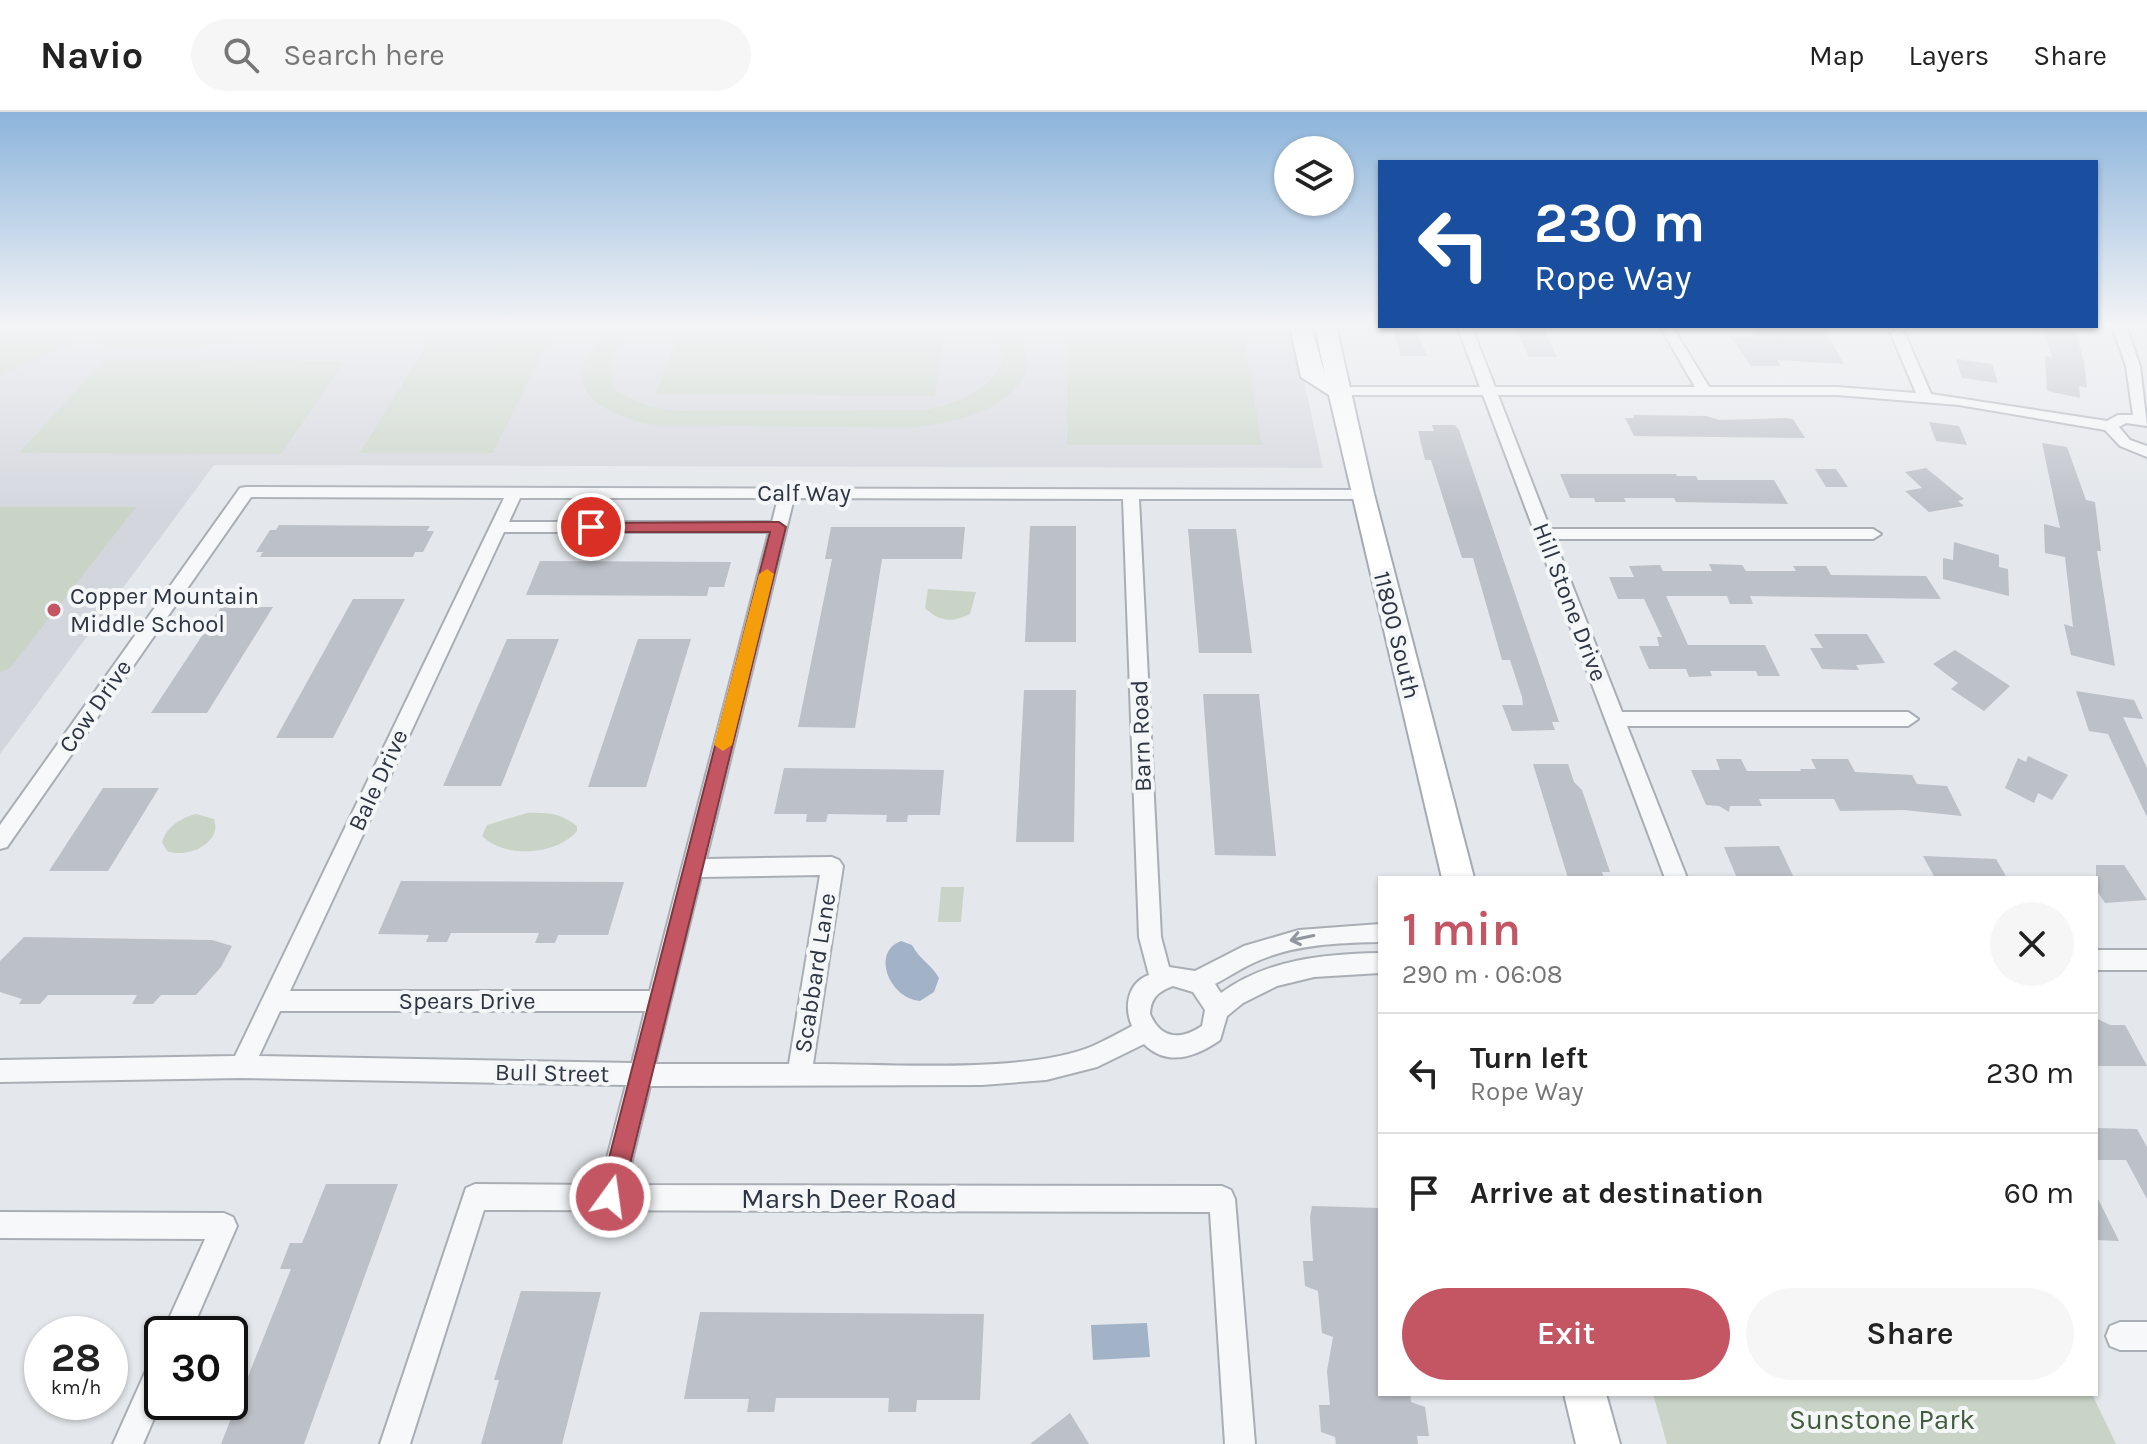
<!DOCTYPE html>
<html lang="en">
<head>
<meta charset="utf-8">
<style>
  :root { --surface:#fff; --page:#f6f6f6; --text:#222; --muted:#767676; --line:#e0e0e0; --accent:#c35662 }
  body { margin:0; font-family:Karla,sans-serif; background:var(--page); color:var(--text); height:100vh; display:flex; flex-direction:column; font-size:30px; white-space:nowrap }
  * { box-sizing:border-box; margin:0 }
  p { font-size:26px; color:var(--muted) }
  .icon { flex:none; width:44px; height:44px; fill:none; stroke:currentColor; stroke-width:2; stroke-linecap:round; stroke-linejoin:round }
  .map { position:relative; flex:1; overflow:hidden }
  .drawer { position:absolute; left:1378px; top:764px; width:720px; height:520px; display:flex; flex-direction:column; background:var(--surface); border-radius:0px; box-shadow:0 2px 6px #0004 }
  .drawer>* { flex:none }
  .banner { position:absolute; left:1378px; top:48px; width:720px; height:168px; border-radius:0px; box-shadow:0 2px 6px #0004; background:#1a4fa0; color:#fff; overflow:hidden }
  .buttons { position:absolute; left:1274px; top:24px; display:grid; gap:16px }
  .buttons a { display:grid; place-items:center; width:80px; height:80px; border-radius:50%; background:var(--surface); box-shadow:0 2px 6px #0004; font-size:40px }
  .speed { position:absolute; left:24px; top:1204px; display:flex; gap:16px; font-size:40px; font-weight:700; text-align:center }
  .speed>* { display:grid; place-content:center; width:104px; height:104px; border-radius:50%; background:var(--surface); box-shadow:0 2px 6px #0004; line-height:1 }
  .speed small { font-size:20px; font-weight:400 }
  .speed .limit { border:4px solid #111; border-radius:12px; background:#fff; color:#111 }
  .pin { position:absolute; display:grid; place-items:center; width:68px; height:68px; color:#fff; margin:-34px; border:4px solid #fff; border-radius:50%; box-shadow:0 2px 8px #0007 }
  .me { position:absolute; width:88px; margin:-44px; rotate:14deg; stroke-linejoin:round; filter:drop-shadow(0 0 6px #0008) }
  .turn { display:flex; align-items:center; gap:28px; height:168px; padding:0 24px; font-size:36px }
  .turn .icon { width:104px; height:104px; stroke-width:2.5 }
  .turn b { display:block; font-size:56px; line-height:68px }
  .round { display:grid; place-items:center; flex:none; width:84px; height:84px; border-radius:42px; background:var(--page) }
  .headline { display:flex; align-items:center; justify-content:space-between; height:136px; padding:0 24px }
  h1 { font-size:48px; font-weight:600; line-height:60px; color:var(--accent) }
  .primary-button { display:flex; gap:16px; margin-top:auto; padding:16px 24px }
  .primary-button a { flex:1; height:92px; border-radius:48px; background:var(--accent); color:#fff; font-size:32px; font-weight:600; line-height:92px; text-align:center }
  .primary-button a+a { background:var(--page); color:var(--text) }
  ul { padding:0; list-style:none }
  li { display:flex; align-items:center; gap:24px; height:120px; padding:0 24px; border-top:2px solid var(--line) }
  li div { flex:1 }
  li b { display:block; font-size:30px }
  li em { font-style:normal }
  header { display:flex; align-items:center; gap:48px; box-sizing:border-box; height:112px; padding:0 40px; background:var(--surface); border-bottom:2px solid var(--line) }
  header strong { font-size:38px }
  nav { display:flex; gap:44px; margin-inline-start:auto; font-size:28px }
  .search { width:560px; height:72px; background:var(--page); display:flex; align-items:center; gap:20px; box-sizing:border-box; padding:0 28px; border-radius:44px; color:var(--muted); font-size:30px }
  .map>svg:first-child { display:block }
  .built { fill:#d3d6dd }
  .green { fill:#c9d4c6 }
  .water { fill:#a3b3c7 }
  .building { fill:#bcc0c7 }
  .lines { fill:none; stroke-linecap:round; stroke-linejoin:round }
  .street-casing { stroke:#a9aeb5; stroke-width:4 }
  .primary-casing { stroke:#a5abb5; stroke-width:4 }
  .street { fill:#f7f8f9; fill-rule:evenodd }
  .primary { fill:#fff; fill-rule:evenodd }
  .oneway { stroke:#92969e }
  .route { fill:#c35662; stroke:#7f3840; stroke-width:2 }
  .slow { fill:#f59e0b }
  .poi-dot { fill:#c35662; stroke:#f4f6f8; stroke-width:3 }
  .labels { text-anchor:middle; dominant-baseline:central; stroke-width:8; stroke-linejoin:round; paint-order:stroke }
  .street-label { font-size:24px; fill:#2d3442; stroke:#f4f6f8 }
  .poi-label { font-size:24px; fill:#2d3442; stroke:#f4f6f8; text-anchor:start }
  .near-street-label { font-size:28px; fill:#2d3442; stroke:#f4f6f8 }
  .near-park-label { font-size:28px; fill:#415c3c; stroke:#f4f6f8 }
</style>
</head>
<body>
<header>
<strong>Navio</strong>
<div class="search"><svg class="icon" aria-label="search" viewBox="0 0 24 24"><circle cx="10" cy="10" r="6"/><path d="M15 15l6 6"/></svg>Search here</div>
<nav><a>Map</a><a>Layers</a><a>Share</a></nav>
</header>
<div class="map">
<svg width="2147" height="1332" viewBox="0 0 2147 1332">
  <rect width="100%" height="100%" fill="#e4e7eb"/>
  <polygon class="built" points="0,214 1292,214 1323,356 214,353 0,642"/>
  <g class="green">
    <polygon points="0,214 94,214 68,233 0,265"/>
    <path d="M115,214H283C220,235 156,243 91,231Z"/>
    <polygon points="438,214 556,214 493,341 360,341"/>
    <path d="M616,214H649L628,227L613,241L611,259L616,278C635,291 654,296 678,299L927,298C960,289 993,279 1004,244L993,224L982,214C991,214 1005,212 1013,216C1020,219 1021,224 1023,231C1031,253 1026,270 1006,285C979,306 943,311 911,316L652,313C587,298 552,268 616,214Z"/>
    <polygon points="682,214 946,214 935,284 656,282"/>
    <polygon points="1068,226 1244,226 1262,333 1067,333"/>
    <polygon points="104,248 345,249 281,342 19,341"/>
    <polygon points="0,395 136,395 10,556 0,560"/>
    <path d="M928,477L976,480L970,502C952,511 940,510 925,496Z"/>
    <path d="M527,701C546,700 561,701 577,714V719C557,743 505,747 482,724L487,713Z"/>
    <path d="M196,702L214,707C223,731 187,747 167,739L162,730C167,714 181,706 196,702Z"/>
    <polygon points="941,775 964,775 961,810 938,810"/>
    <polygon points="1653,1282 2092,1282 2116,1332 1667,1332"/>
  </g>
  <g class="water">
    <path d="M901,829L912,833C920,848 932,853 939,866L934,880L920,889C889,886 871,840 901,829Z"/>
    <polygon points="1147,1211 1150,1245 1093,1248 1091,1213"/>
  </g>
  <g class="building">
    <polygon points="1757,214 1829,214 1827,222 1844,252 1777,248 1781,254 1751,254 1731,225 1755,225"/>
    <polygon points="2043,214 2075,218 2084,250 2087,276 2079,274 2080,286 2047,279 2045,244 2052,245"/>
    <polygon points="1516,217 1544,217 1557,245 1529,245"/>
    <polygon points="1393,218 1416,218 1427,244 1401,244"/>
    <polygon points="1956,247 1992,252 1998,271 1962,266"/>
    <polygon points="1633,303 1706,304 1720,308 1786,306 1793,307 1805,326 1634,324 1625,306 1634,306"/>
    <polygon points="1929,310 1959,314 1967,333 1936,329"/>
    <polygon points="1432,313 1455,313 1459,318 1559,610 1552,610 1555,618 1512,619 1502,593 1523,593 1522,585 1510,548 1502,548 1473,446 1462,446 1431,348 1425,348 1418,319 1434,319"/>
    <polygon points="2042,331 2067,335 2086,388 2095,390 2101,439 2097,439 2115,554 2071,543 2064,512 2073,515 2065,445 2045,441 2044,412 2060,416"/>
    <polygon points="1926,356 1964,387 1958,389 1964,394 1929,400 1905,379 1922,376 1905,360"/>
    <polygon points="1815,357 1836,357 1848,375 1826,375"/>
    <polygon points="1560,362 1676,362 1677,364 1696,364 1698,368 1774,368 1788,392 1676,390 1674,386 1624,386 1626,390 1595,390 1594,386 1570,386"/>
    <polygon points="279,413 430,414 427,419 434,419 423,440 415,440 413,445 260,445 263,440 256,440 270,418 276,418"/>
    <polygon points="1030,414 1076,414 1076,530 1025,530"/>
    <polygon points="831,415 965,415 962,447 882,447 855,616 798,615 832,447 825,447"/>
    <polygon points="1188,417 1236,417 1252,541 1199,541"/>
    <polygon points="1954,430 1999,443 1999,455 2008,457 2009,484 1943,467 1943,446 1953,448"/>
    <polygon points="540,449 731,450 724,475 709,475 707,484 526,483"/>
    <polygon points="1709,452 1742,453 1746,459 1796,459 1793,454 1826,454 1831,463 1926,464 1941,487 1750,484 1753,492 1730,492 1727,484 1666,484 1688,533 1765,533 1780,564 1758,564 1756,559 1710,559 1712,564 1689,565 1686,557 1649,557 1639,534 1659,534 1657,525 1662,525 1644,487 1618,487 1609,465 1634,465 1629,454 1660,453 1663,459 1712,459"/>
    <polygon points="353,487 405,487 333,626 276,626"/>
    <polygon points="221,495 273,495 207,601 151,601"/>
    <polygon points="1814,522 1867,522 1885,551 1856,553 1859,558 1822,557 1810,536 1823,536"/>
    <polygon points="507,527 559,527 501,674 443,674"/>
    <polygon points="638,527 691,527 646,675 588,675"/>
    <polygon points="1955,538 2010,574 1984,599 1951,577 1958,571 1933,552"/>
    <polygon points="1024,578 1076,578 1074,730 1016,730"/>
    <polygon points="2076,579 2134,588 2143,607 2123,605 2147,656 2147,705 2108,622 2089,619"/>
    <polygon points="1203,582 1259,582 1276,744 1215,743"/>
    <polygon points="2028,644 2068,663 2052,688 2038,681 2034,691 2005,676 2018,646 2026,650"/>
    <polygon points="1716,647 1741,647 1747,659 1801,659 1800,657 1816,657 1811,647 1848,647 1855,660 1912,663 1917,672 1947,674 1962,704 1904,698 1840,699 1834,687 1759,687 1762,694 1730,694 1729,700 1719,694 1706,693 1691,658 1720,658"/>
    <polygon points="1533,652 1568,652 1574,670 1582,678 1610,760 1602,760 1604,766 1568,766"/>
    <polygon points="784,656 944,658 940,703 908,703 907,710 886,710 887,703 828,702 826,710 806,710 807,702 774,702"/>
    <polygon points="103,676 159,676 108,759 49,759"/>
    <polygon points="1779,734 1794,766 1737,766 1724,735"/>
    <polygon points="1923,744 1996,747 2007,766 1935,766"/>
    <polygon points="2096,753 2124,753 2147,788 2105,791 2096,777"/>
    <polygon points="401,769 624,770 608,823 558,823 555,831 535,831 539,821 451,821 447,830 426,830 429,823 378,822"/>
    <polygon points="24,825 212,828 232,834 221,855 196,883 161,883 153,892 132,892 137,883 48,883 40,892 19,892 22,887 0,880 0,849"/>
    <polygon points="2096,906 2110,913 2125,913 2147,954 2096,954"/>
    <polygon points="2096,1016 2137,1017 2147,1035 2147,1087 2126,1048 2096,1048"/>
    <polygon points="326,1072 398,1072 304,1332 221,1332 232,1304 220,1304 225,1290 230,1290 233,1272 245,1272 291,1157 280,1157 290,1131 302,1131"/>
    <polygon points="2096,1083 2119,1129 2096,1128"/>
    <polygon points="1312,1094 1380,1096 1380,1282 1410,1282 1411,1290 1425,1295 1429,1324 1417,1324 1418,1332 1336,1332 1335,1325 1321,1320 1319,1293 1330,1293 1327,1259 1333,1225 1322,1221 1318,1179 1305,1174 1303,1149 1313,1149 1310,1105"/>
    <polygon points="521,1179 601,1180 562,1332 481,1332 499,1268 494,1268"/>
    <polygon points="700,1200 984,1202 980,1288 917,1288 916,1300 888,1300 889,1286 776,1286 774,1300 747,1300 749,1287 684,1287"/>
    <polygon points="1070,1301 1089,1332 1030,1332"/>
  </g>
  <g class="lines">
    <g class="street-casing">
      <g id="street">
        <polygon points="1457,214 1471,214 1495,275 1695,275 1662,218 1672,214 1709,275 1837,275 1916,281 1891,222 1898,218 1905,222 1931,282 2107,309 2118,303 2133,303 2126,254 2112,214 2126,214 2140,254 2147,314 2126,311 2119,315 2130,328 2147,334 2147,345 2120,334 2105,318 1959,293 1837,283 1498,283 1550,417 1873,417 1881,422 1873,427 1554,427 1622,600 1908,600 1918,607 1908,614 1627,614 1687,766 1665,766 1483,283 1338,283 1331,279 1338,275 1480,275"/>
        <path d="M246,375L1368,378V386L1362,387H1139L1161,825L1169,855L1195,859L1244,834L1299,818L1380,812V830C1340,831 1297,832 1260,848C1245,854 1230,864 1215,872L1221,881C1267,847 1325,842 1380,841V861L1314,865L1277,874L1243,891L1227,904L1220,928C1197,944 1168,956 1144,932L1097,955L1046,968L982,973L650,974L626,1073L1222,1074L1231,1078L1235,1087L1255,1332H1225L1210,1100L484,1098L410,1332H380L466,1076L475,1072L600,1073L626,973L242,966L0,970V948L235,944L504,386L251,385L7,735L0,737V713L240,376ZM520,386H778L772,410H509ZM794,386L1123,387L1139,825L1149,863C1127,871 1124,896 1132,914C1119,921 1106,928 1093,934C1026,962 889,952 813,952L843,754L839,748L832,745L706,747ZM504,420H769L650,879H290ZM820,763L789,952H655L701,765ZM1173,874L1193,880L1205,898L1202,914C1181,928 1161,928 1150,902C1151,885 1158,880 1173,874ZM280,899H645L632,951L259,944Z"/>
        <rect x="2096" y="838" width="51" height="20"/>
        <polygon points="0,1100 224,1101 233,1105 237,1114 190,1222 162,1222 205,1127 0,1126"/>
        <polygon points="2120,1210 2147,1210 2147,1238 2120,1238 2110,1234 2106,1224 2110,1214"/>
        <polygon points="162,1241 162,1288 143,1332 113,1332 152,1245"/>
      </g>
    </g>
    <g class="primary-casing">
      <g id="primary">
        <polygon points="1290,214 1311,214 1325,263 1315,214 1336,214 1374,382 1474,766 1442,766 1329,283 1301,265"/>
        <polygon points="1564,1282 1606,1282 1620,1332 1576,1332"/>
      </g>
    </g>
    <use href="#street" class="street"/>
    <use href="#primary" class="primary"/>
  </g>
  <defs><path id="oneway-shaft" d="M-6 0H5M1.5-3L5.5 0L1.5 3" fill="none" stroke-width="1.6" stroke-linecap="round" stroke-linejoin="round" transform="scale(2)"/></defs>
  <use class="oneway" href="#oneway-shaft" transform="translate(1302 826) rotate(168)"/>
  <linearGradient id="sky" x2="0" y2="1"><stop stop-color="#8cb4db"/><stop offset="0.53" stop-color="#f3f4f6"/><stop offset="1" stop-color="#f3f4f6" stop-opacity="0"/></linearGradient>
  <rect width="2147" height="401" fill="url(#sky)"/>
  <polygon class="route" points="779,410 786,415 622,1085 618,1094 610,1097 602,1094 599,1085 770,420 591,420 584,415 591,411"/>
  <polygon class="slow" points="767,457 774,462 732,633 723,639 714,633 759,462"/>
  <circle class="poi-dot" cx="54" cy="498" r="8"/>
  <g class="labels">
    <g class="street-label">
      <text x="804" y="381">Calf Way</text>
      <text transform="translate(1570 490) rotate(69)">Hill Stone Drive</text>
      <text transform="translate(1397 523) rotate(76)">11800 South</text>
      <text transform="translate(95 594) rotate(-55)">Cow Drive</text>
      <text transform="translate(1141 624) rotate(-92)">Barn Road</text>
      <text transform="translate(378 668) rotate(-65)">Bale Drive</text>
      <text transform="translate(815 861) rotate(-81)">Scabbard Lane</text>
      <text x="467" y="889">Spears Drive</text>
      <text transform="translate(552 961) rotate(1)">Bull Street</text>
    </g>
    <g class="poi-label">
      <text x="70" y="484">Copper Mountain<tspan x="70" dy="28">Middle School</tspan></text>
    </g>
    <g class="near-street-label">
      <text x="849" y="1086">Marsh Deer Road</text>
    </g>
    <g class="near-park-label">
      <text x="1882" y="1307">Sunstone Park</text>
    </g>
  </g>
</svg>
<div class="buttons">
<a><svg class="icon" aria-label="layers" viewBox="0 0 24 24"><path d="M12 4l9 5-9 5-9-5zM3 14l9 5 9-5"/></svg></a>
</div>
<div class="speed"><div>28<small>km/h</small></div><div class="limit">30</div></div>
<div class="pin" style="left:591px;top:415px;background:#d93025"><svg class="icon" aria-label="arrive" viewBox="0 0 24 24"><path d="M6 21V4h12l-3 4 3 4H6"/></svg></div>
<svg class="me" style="left:610px;top:1085px" viewBox="-20 -20 40 40"><circle r="17" fill="#c35662" stroke="#fff" stroke-width="3"/><path d="M0-11L8 9 0 5-8 9z" fill="#fff"/></svg>
<div class="banner">
<div class="turn"><svg class="icon" aria-label="left" viewBox="0 0 24 24"><path d="M17 20v-9H6M10 6l-5 5 5 5"/></svg><div><b>230 m</b>Rope Way</div></div>
</div>
<section class="drawer">
<div class="headline"><div><h1>1 min</h1><p>290 m · 06:08</p></div><a class="round"><svg class="icon" aria-label="close" viewBox="0 0 24 24"><path d="M6 6l12 12M18 6L6 18"/></svg></a></div>
<ul>
<li><svg class="icon" aria-label="left" viewBox="0 0 24 24"><path d="M17 20v-9H6M10 6l-5 5 5 5"/></svg><div><b>Turn left</b><p>Rope Way</p></div><em>230 m</em></li>
<li><svg class="icon" aria-label="arrive" viewBox="0 0 24 24"><path d="M6 21V4h12l-3 4 3 4H6"/></svg><div><b>Arrive at destination</b></div><em>60 m</em></li>
</ul>
<div class="primary-button"><a>Exit</a><a>Share</a></div>
</section>
</div>
</body>
</html>
